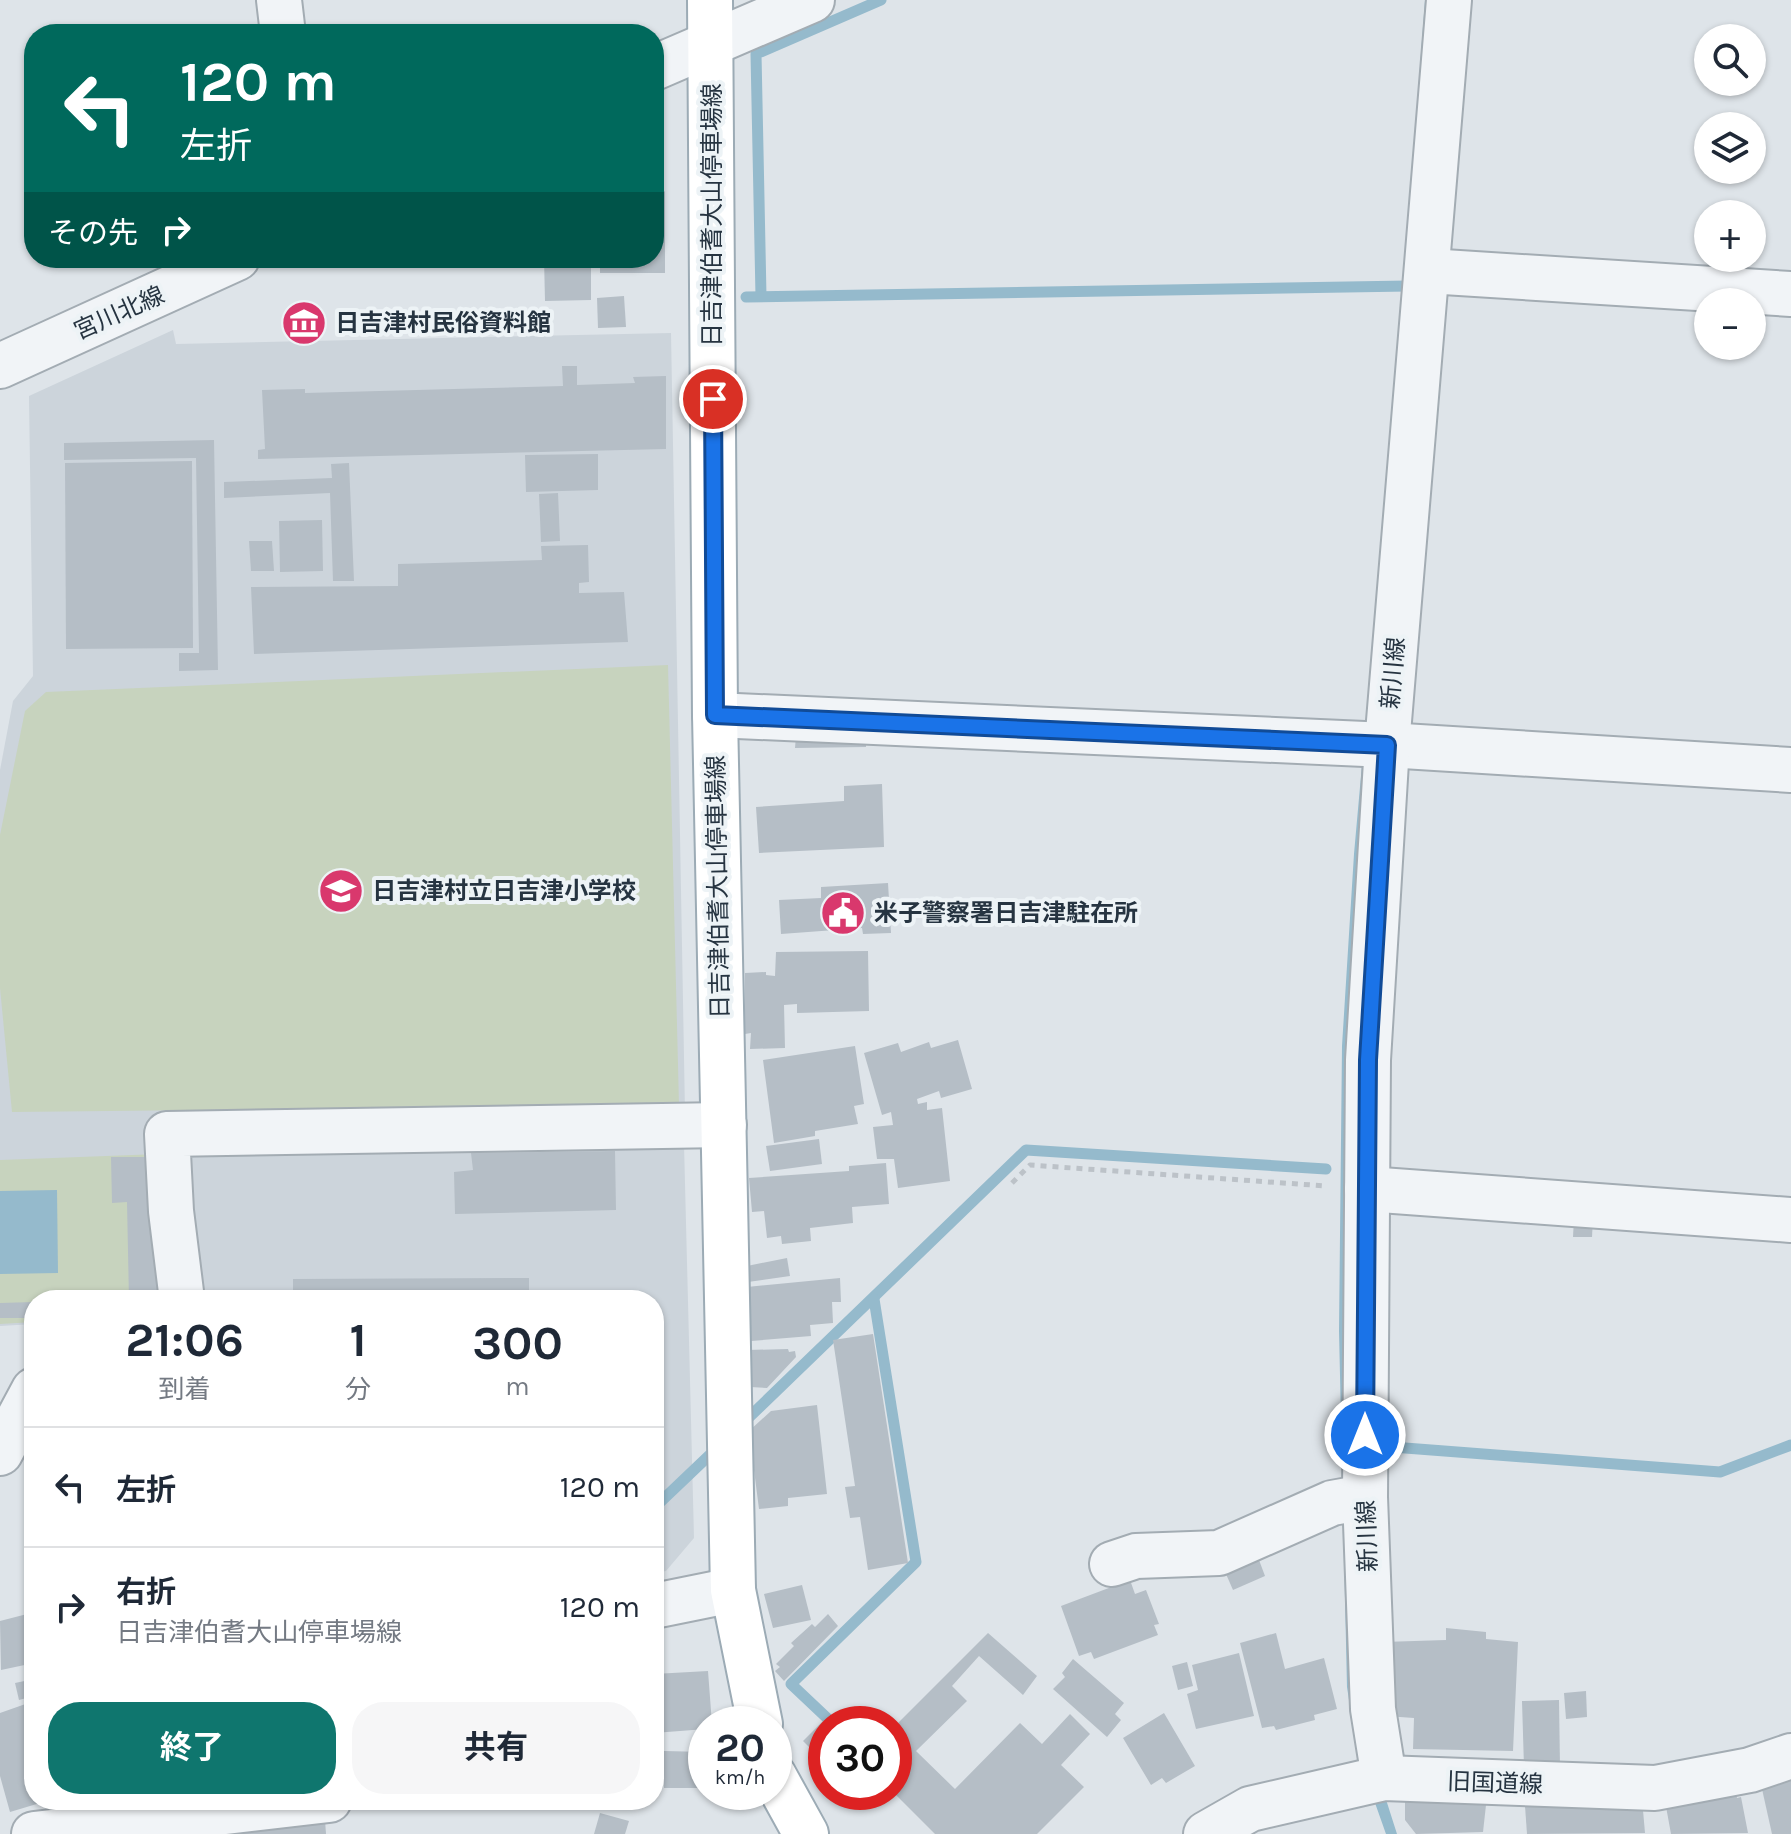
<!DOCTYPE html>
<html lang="ja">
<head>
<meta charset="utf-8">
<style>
  :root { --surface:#fff; --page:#f6f6f7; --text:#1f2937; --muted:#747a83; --line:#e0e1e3; --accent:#0f766e }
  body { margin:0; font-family:Karla,"Noto Sans JP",sans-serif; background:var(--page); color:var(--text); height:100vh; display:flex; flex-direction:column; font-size:30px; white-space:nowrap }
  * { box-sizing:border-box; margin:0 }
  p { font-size:26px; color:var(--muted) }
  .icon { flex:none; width:44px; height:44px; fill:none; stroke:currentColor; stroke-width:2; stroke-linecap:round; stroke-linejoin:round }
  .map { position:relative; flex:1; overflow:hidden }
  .panel { position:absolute; left:24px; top:1290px; width:640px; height:520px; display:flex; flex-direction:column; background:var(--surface); border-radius:32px; box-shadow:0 2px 6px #0004 }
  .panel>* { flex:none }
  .guide { position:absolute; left:24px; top:24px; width:640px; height:244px; border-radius:32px; box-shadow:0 2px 6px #0004; background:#00695c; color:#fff; overflow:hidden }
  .controls { position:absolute; left:1694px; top:24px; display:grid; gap:16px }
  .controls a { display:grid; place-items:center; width:72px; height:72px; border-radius:50%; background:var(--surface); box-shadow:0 2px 6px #0004; font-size:40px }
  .speed { position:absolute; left:688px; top:1706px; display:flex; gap:16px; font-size:40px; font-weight:700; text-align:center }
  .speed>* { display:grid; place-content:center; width:104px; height:104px; border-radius:50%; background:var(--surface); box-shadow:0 2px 6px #0004; line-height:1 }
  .speed small { font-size:20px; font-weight:400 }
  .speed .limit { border:12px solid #d22; background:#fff; color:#111 }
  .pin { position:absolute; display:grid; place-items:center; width:68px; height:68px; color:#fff; margin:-34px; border:4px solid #fff; border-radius:50%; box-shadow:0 2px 8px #0007 }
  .me { position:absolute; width:88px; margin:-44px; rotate:0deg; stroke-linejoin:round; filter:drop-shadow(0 0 6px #0008) }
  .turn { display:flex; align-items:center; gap:28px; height:168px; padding:0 24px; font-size:36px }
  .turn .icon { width:104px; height:104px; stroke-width:2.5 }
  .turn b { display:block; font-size:56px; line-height:68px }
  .then { display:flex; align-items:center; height:76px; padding:0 24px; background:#0003; gap:16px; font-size:30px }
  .eta { display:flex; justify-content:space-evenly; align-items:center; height:136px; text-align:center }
  .eta b { font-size:48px; font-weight:700; line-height:56px }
  .action { display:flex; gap:16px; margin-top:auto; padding:16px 24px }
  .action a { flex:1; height:92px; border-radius:32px; background:var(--accent); color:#fff; font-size:32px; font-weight:700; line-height:92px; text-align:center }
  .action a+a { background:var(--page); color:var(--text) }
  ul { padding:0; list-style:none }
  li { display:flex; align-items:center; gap:24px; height:120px; padding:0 24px; border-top:2px solid var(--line) }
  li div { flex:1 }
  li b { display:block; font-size:30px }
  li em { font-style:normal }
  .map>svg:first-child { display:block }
  .built { fill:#ccd4db }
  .green { fill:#c7d3be }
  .water { fill:#95bacc }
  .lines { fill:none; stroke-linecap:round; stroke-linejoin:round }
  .stream { stroke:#95bacc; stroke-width:11 }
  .building { fill:#b5bec6 }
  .minor-casing { stroke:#a3acb3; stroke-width:48 }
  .major-casing { stroke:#9cabb5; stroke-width:48 }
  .path { stroke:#bcc2c8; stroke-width:5; stroke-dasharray:6 6; stroke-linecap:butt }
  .minor { stroke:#f1f4f7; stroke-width:44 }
  .major { stroke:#fff; stroke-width:44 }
  .route-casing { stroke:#114b97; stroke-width:20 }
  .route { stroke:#1a73e8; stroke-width:14 }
  .labels { text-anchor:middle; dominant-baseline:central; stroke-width:8; stroke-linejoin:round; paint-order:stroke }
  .street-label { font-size:24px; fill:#263441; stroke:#edf3f6 }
  .poi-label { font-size:24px; font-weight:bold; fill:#263441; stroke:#edf3f6; text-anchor:start }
</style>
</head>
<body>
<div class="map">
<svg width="1791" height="1834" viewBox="0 0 1791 1834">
  <rect width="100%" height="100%" fill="#dee4e9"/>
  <g class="built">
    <polygon points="173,330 176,344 671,333 685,1113 160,1123 165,1300 34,1300 34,1324 0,1326 0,770 13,701 33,676 29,396"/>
    <polygon points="684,1144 694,1538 666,1571 654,1573 654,1300 193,1300 182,1152"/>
  </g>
  <g class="green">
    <polygon points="668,665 679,1105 12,1112 0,988 0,835 25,711 46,692"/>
    <polygon points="159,1154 163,1300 34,1300 34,1322 0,1324 0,1160"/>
  </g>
  <g class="water">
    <polygon points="1425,0 1434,0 1355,1605 1368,1743 1397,1834 1386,1834 1357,1752 1347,1687 1339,1331 1342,1046 1354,854 1397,373"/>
    <polygon points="57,1190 58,1273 0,1274 0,1191"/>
  </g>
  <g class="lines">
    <g class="stream">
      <polyline points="761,296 756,54 881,0"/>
      <polyline points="746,297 1408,286"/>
      <polyline points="741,1425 1026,1150 1326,1169"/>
      <polyline points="1379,1446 1720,1472 1791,1445"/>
      <polyline points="654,1508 717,1448"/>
      <polyline points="827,1718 791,1684 916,1562 874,1299"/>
    </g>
  </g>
  <g class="building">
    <polygon points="654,185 659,185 665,192 665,273 600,273 600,258 654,258"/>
    <polygon points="544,258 591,258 591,300 545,301"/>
    <polygon points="624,296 626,327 598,328 597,298"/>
    <polygon points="562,366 577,366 577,385 635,383 633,377 666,376 666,449 258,459 258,450 265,449 262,390 305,389 305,393 563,386"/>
    <polygon points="214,440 218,670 179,671 179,653 199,653 196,458 64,460 64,443"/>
    <polygon points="598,454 598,490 526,492 525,455"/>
    <polygon points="192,461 193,648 66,649 65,463"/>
    <polygon points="349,463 354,581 333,581 330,493 224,498 224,482 332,478 331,464"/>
    <polygon points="558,493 560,541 541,542 539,494"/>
    <polygon points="322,520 323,571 280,572 279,521"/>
    <polygon points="249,541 272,541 274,571 251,571"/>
    <polygon points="588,545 589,582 579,583 579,593 624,592 628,642 254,654 251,587 398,586 398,564 542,560 541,546"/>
    <polygon points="866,735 866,747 795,748 796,736"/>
    <polygon points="882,784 884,847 759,853 756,807 844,801 844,786"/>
    <polygon points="888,883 891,933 863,934 862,928 781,934 779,900 821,898 821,887"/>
    <polygon points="868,951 869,1011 797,1013 797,1004 784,1005 785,1048 750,1049 751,1033 745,1034 745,973 766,972 766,975 775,976 776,952"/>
    <polygon points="958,1040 972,1089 941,1098 939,1091 917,1099 918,1104 927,1102 927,1110 942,1108 950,1181 898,1188 894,1159 877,1159 873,1127 893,1125 891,1112 882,1115 864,1053 898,1043 901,1052 929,1042 931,1048"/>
    <polygon points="855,1046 864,1104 854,1106 858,1124 815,1131 815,1136 774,1143 763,1060"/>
    <polygon points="819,1139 822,1164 770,1171 766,1146"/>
    <polygon points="615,1151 616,1210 455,1214 454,1172 473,1170 471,1153"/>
    <polygon points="111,1157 155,1157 160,1300 129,1300 127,1202 112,1203"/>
    <polygon points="886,1163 889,1204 852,1207 853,1223 810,1228 811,1241 782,1244 781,1236 767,1238 764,1211 752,1212 749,1178 849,1171 849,1166"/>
    <polygon points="1574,1218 1593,1218 1592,1237 1573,1237"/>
    <polygon points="787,1258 790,1276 748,1282 747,1266"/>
    <polygon points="529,1278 529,1300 293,1300 293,1279"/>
    <polygon points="840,1278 841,1302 832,1302 833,1323 810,1325 811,1336 751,1341 747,1287"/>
    <polygon points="34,1302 34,1318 0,1318 0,1303"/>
    <polygon points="873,1334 908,1563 868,1570 860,1517 850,1518 845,1487 855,1486 833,1340"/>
    <polygon points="788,1349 789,1352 795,1351 796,1357 767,1388 750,1387 748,1350"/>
    <polygon points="817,1405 827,1494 788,1498 788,1506 759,1509 749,1431 771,1411"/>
    <polygon points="1256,1552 1265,1576 1233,1590 1222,1565"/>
    <polygon points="1130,1580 1135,1594 1146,1590 1159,1624 1154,1625 1158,1635 1094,1659 1091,1652 1079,1656 1061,1606"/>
    <polygon points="802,1585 811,1620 773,1628 764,1594"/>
    <polygon points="34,1602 34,1663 1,1670 0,1621 31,1613 28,1603"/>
    <polygon points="828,1614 838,1626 784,1681 775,1671 780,1667 776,1664 794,1646 791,1643 812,1624 815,1627"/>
    <polygon points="1446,1628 1486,1632 1486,1639 1518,1642 1513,1751 1413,1749 1414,1718 1386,1716 1383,1642 1446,1640"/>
    <polygon points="988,1633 1037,1676 1023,1695 979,1656 952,1686 967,1701 916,1751 955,1789 1020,1723 1042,1744 1070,1714 1090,1734 1061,1765 1084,1787 1037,1834 935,1834 894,1793 894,1727"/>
    <polygon points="1276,1633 1285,1669 1324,1658 1337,1709 1314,1715 1315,1720 1276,1730 1274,1726 1262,1728 1240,1643"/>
    <polygon points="1239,1653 1254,1716 1196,1729 1187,1694 1198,1690 1192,1665"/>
    <polygon points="1073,1659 1124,1703 1115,1714 1121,1720 1107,1737 1053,1689 1065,1677 1062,1673"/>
    <polygon points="1187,1662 1193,1686 1178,1690 1172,1666"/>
    <polygon points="708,1671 712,1724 706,1724 706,1729 654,1733 654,1674"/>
    <polygon points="34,1679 34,1696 19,1700 15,1683"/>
    <polygon points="1586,1691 1587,1717 1566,1719 1564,1693"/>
    <polygon points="1559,1700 1560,1767 1524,1767 1522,1701"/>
    <polygon points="34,1701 34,1800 40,1800 40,1803 10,1812 0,1776 0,1713"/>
    <polygon points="1164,1713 1195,1766 1166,1783 1162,1778 1151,1785 1123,1738"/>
    <polygon points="823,1721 826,1724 826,1764 803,1741"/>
    <polygon points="664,1751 706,1752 706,1788 664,1788"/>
    <polygon points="1791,1774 1791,1834 1772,1834 1760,1780"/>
    <polygon points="1735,1788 1737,1798 1741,1797 1748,1833 1671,1834 1665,1801"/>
    <polygon points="1405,1796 1487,1796 1483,1832 1416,1834 1405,1820"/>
    <polygon points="1642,1799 1645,1833 1527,1834 1525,1806"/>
    <polygon points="600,1813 629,1821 625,1834 594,1834"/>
    <polygon points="325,1820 326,1834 241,1834 241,1827"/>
  </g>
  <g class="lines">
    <g class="minor-casing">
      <g id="minor">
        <polyline points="279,0 283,34"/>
        <polyline points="654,68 812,0"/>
        <polyline points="1428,271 1791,294"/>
        <polyline points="0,366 237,258"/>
        <polyline points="715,715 1387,745 1791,770"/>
        <polyline points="1367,1189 1791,1220"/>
        <polyline points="182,1300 171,1211 167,1134 724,1125"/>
        <polyline points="0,1453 34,1390"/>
        <polyline points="1112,1564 1136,1556 1219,1553 1332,1503 1365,1497"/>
        <polyline points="654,1606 733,1590"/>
        <polyline points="1384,1778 1373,1709 1365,1497 1368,1060 1387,745 1449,0"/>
        <polyline points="34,1834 329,1800"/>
        <polyline points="1206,1834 1250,1809 1384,1778 1655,1788 1750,1770 1791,1756"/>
      </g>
    </g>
    <g class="major-casing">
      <g id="major">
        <polyline points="710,0 715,715 733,1590 760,1724"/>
        <polyline points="774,1776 806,1834"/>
      </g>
    </g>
    <polyline class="path" points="1012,1183 1030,1165 1326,1186"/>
    <use href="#minor" class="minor"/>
    <use href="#major" class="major"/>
  </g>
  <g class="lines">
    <g class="route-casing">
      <polyline id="route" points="713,399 715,715 1387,745 1368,1060 1365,1435"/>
    </g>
    <use href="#route" class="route"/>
  </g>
  <defs>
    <g id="museum-disc" transform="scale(2.3)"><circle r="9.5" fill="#d9386d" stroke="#edf3f6"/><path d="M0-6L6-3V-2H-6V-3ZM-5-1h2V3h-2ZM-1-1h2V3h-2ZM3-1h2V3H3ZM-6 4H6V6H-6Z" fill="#fff"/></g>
    <g id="school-disc" transform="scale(2.3)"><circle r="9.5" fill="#d9386d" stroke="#edf3f6"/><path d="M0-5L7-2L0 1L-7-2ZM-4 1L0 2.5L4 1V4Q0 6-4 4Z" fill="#fff"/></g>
    <g id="civic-disc" transform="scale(2.3)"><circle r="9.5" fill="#d9386d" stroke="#edf3f6"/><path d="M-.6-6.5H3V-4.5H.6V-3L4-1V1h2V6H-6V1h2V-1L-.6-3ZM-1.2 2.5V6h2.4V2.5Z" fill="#fff"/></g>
  </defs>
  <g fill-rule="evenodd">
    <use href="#museum-disc" x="304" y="323"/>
    <use href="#school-disc" x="341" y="891"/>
    <use href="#civic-disc" x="843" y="913"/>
  </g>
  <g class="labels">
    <g class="street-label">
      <text transform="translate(712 215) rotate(-90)">日吉津伯耆大山停車場線</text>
      <text transform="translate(119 313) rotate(-24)">宮川北線</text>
      <text transform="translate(1393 673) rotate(-85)">新川線</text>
      <text transform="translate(718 887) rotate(-91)">日吉津伯耆大山停車場線</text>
      <text transform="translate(1367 1536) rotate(-92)">新川線</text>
      <text transform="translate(1495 1783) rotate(2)">旧国道線</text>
    </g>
    <g class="poi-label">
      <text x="335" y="323">日吉津村民俗資料館</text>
      <text x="372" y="891">日吉津村立日吉津小学校</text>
      <text x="874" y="913">米子警察署日吉津駐在所</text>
    </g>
  </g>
</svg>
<div class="controls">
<a><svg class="icon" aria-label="search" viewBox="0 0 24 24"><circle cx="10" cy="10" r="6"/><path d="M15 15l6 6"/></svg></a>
<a><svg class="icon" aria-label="layers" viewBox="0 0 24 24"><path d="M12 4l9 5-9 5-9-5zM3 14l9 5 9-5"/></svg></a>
<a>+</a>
<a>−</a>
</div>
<div class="speed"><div>20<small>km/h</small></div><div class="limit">30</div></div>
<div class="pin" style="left:713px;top:399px;background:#d93025"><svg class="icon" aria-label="arrive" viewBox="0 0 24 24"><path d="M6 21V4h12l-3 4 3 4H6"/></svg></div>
<svg class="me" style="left:1365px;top:1435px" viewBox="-20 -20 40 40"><circle r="17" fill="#1a73e8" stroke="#fff" stroke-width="3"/><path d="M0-11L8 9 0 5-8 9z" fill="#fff"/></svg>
<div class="guide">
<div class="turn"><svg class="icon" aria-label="left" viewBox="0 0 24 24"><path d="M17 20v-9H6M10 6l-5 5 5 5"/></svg><div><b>120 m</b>左折</div></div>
<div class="then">その先<svg class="icon" aria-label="right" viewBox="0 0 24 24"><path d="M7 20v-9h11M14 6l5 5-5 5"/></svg></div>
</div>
<section class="panel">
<div class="eta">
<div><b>21:06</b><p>到着</p></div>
<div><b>1</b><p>分</p></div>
<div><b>300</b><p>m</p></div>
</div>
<ul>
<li><svg class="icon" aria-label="left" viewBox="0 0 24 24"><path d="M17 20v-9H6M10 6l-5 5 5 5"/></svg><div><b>左折</b></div><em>120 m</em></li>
<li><svg class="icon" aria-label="right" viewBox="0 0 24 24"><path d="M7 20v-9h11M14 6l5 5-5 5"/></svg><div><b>右折</b><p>日吉津伯耆大山停車場線</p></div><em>120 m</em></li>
</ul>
<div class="action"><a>終了</a><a>共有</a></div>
</section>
</div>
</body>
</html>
